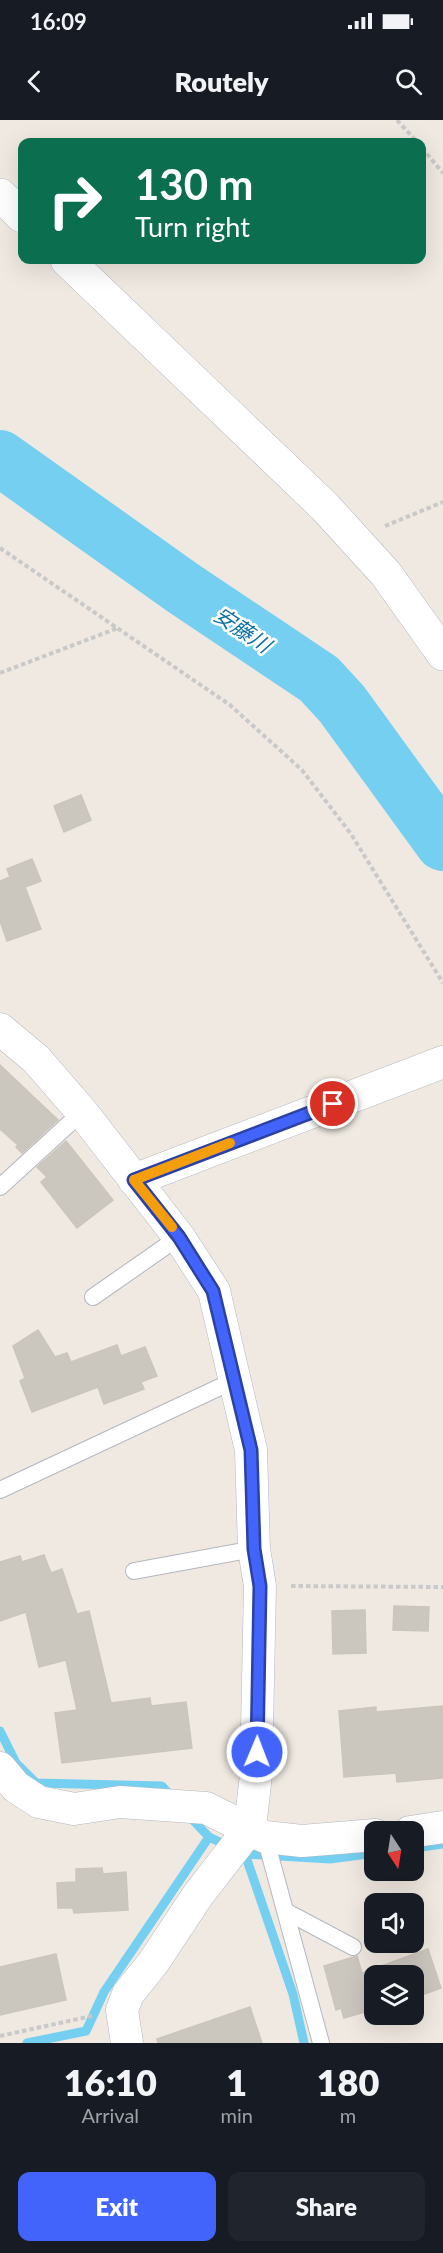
<!DOCTYPE html>
<html lang="en">
<head>
<meta charset="utf-8">
<style>
  :root { --surface:#171b24; --page:#20242c; --text:#f1f3f6; --muted:#9ea1a6; --accent:#4264fb }
  body { margin:0; font-family:Lato,"Noto Sans JP",sans-serif; background:var(--page); color:var(--text); height:100vh; display:flex; flex-direction:column; font-size:22px; white-space:nowrap }
  * { box-sizing:border-box; margin:0 }
  p { font-size:20px; color:var(--muted) }
  .icon { flex:none; width:33px; height:33px; fill:none; stroke:currentColor; stroke-width:2; stroke-linecap:round; stroke-linejoin:round }
  .map { position:relative; height:1923px; overflow:hidden }
  .details { display:flex; flex-direction:column; background:var(--surface); flex:1 }
  .details>* { flex:none }
  .top-card { position:absolute; left:18px; top:18px; width:408px; height:126px; border-radius:12px; box-shadow:0 6px 24px #0002; background:#0b6e4f; color:#fff; overflow:hidden }
  .needle { width:39px; rotate:168deg }
  .fabs { position:absolute; left:364px; top:1701px; display:grid; gap:12px }
  .fabs a { display:grid; place-items:center; width:60px; height:60px; border-radius:12px; background:var(--surface); box-shadow:0 6px 24px #0002; font-size:30px }
  .pin { position:absolute; display:grid; place-items:center; width:51px; height:51px; color:#fff; margin:-26px; border:3px solid #fff; border-radius:50%; box-shadow:0 2px 6px #0007 }
  .me { position:absolute; width:66px; margin:-33px; rotate:1deg; stroke-linejoin:round; filter:drop-shadow(0 0 4px #0008) }
  .turn { display:flex; align-items:center; gap:21px; height:126px; padding:0 18px; font-size:27px }
  .turn .icon { width:78px; height:78px; stroke-width:2.5 }
  .turn b { display:block; font-size:42px; line-height:51px }
  .eta { display:flex; justify-content:space-evenly; align-items:center; height:102px; text-align:center }
  .eta b { font-size:36px; font-weight:800; line-height:42px }
  .button { display:flex; gap:12px; margin-top:auto; padding:12px 18px }
  .button a { flex:1; height:69px; border-radius:12px; background:var(--accent); color:#fff; font-size:24px; font-weight:800; line-height:69px; text-align:center }
  .button a+a { background:var(--page); color:var(--text) }
  .status { display:flex; justify-content:space-between; align-items:center; height:42px; padding:0 30px; background:var(--surface); direction:ltr }
  .status svg { height:16px; fill:currentColor }
  header { display:flex; justify-content:space-between; align-items:center; height:78px; padding:0 18px; background:var(--surface); font-size:27px; font-weight:800 }
  .map>svg:first-child { display:block }
  .lines { fill:none; stroke-linecap:round; stroke-linejoin:round }
  .stream { stroke:#75cff0; stroke-width:9 }
  .river { stroke:#75cff0; stroke-width:56 }
  .building { fill:#cbc7bf; stroke:#cbc5ba; stroke-width:1.5 }
  .service-casing { stroke:#b4b7c1; stroke-width:18 }
  .minor-casing { stroke:#b4b7c1; stroke-width:33 }
  .tertiary-casing { stroke:#b4b7c1; stroke-width:34 }
  .path { stroke:#c9c9c9; stroke-width:4; stroke-dasharray:4.5 3; stroke-linecap:butt }
  .service { stroke:#fff; stroke-width:16 }
  .minor { stroke:#fff; stroke-width:32 }
  .tertiary { stroke:#fff; stroke-width:33 }
  .route-casing { stroke:#2b41a3; stroke-width:15 }
  .route { stroke:#4264fb; stroke-width:10 }
  .slow { stroke:#f59e0b; stroke-width:10 }
  .labels { text-anchor:middle; dominant-baseline:central; stroke-width:5; stroke-linejoin:round; paint-order:stroke }
  .water-label { font-size:21px; font-style:italic; fill:#0d6fa3; stroke:#fff }
</style>
</head>
<body>
<div class="status"><b>16:09</b><svg viewBox="0 0 49 12"><path d="M0 12V9h3v3zM5 12V6h3v6zM10 12V3h3v9zM15 12V0h3v12zM26 1h20v11H26zM47 4h2v5h-2z"/></svg></div>
<header><svg class="icon" aria-label="back" viewBox="0 0 24 24"><path d="M15 5l-7 7 7 7"/></svg>Routely<svg class="icon" aria-label="search" viewBox="0 0 24 24"><circle cx="10" cy="10" r="6"/><path d="M15 15l6 6"/></svg></header>
<div class="map">
<svg width="443" height="1923" viewBox="0 0 443 1923">
  <rect width="100%" height="100%" fill="#efe9e1"/>
  <g class="lines">
    <g class="stream">
      <polyline points="0,1611 16,1643 36,1663 162,1666 172,1677"/>
      <polyline points="187,1694 209,1717 245,1734 330,1739 375,1733"/>
      <polyline points="414,1728 443,1724"/>
      <polyline points="245,1734 293,1874 304,1923"/>
      <polyline points="27,1923 86,1911 104,1872 209,1717"/>
    </g>
    <polyline class="river" points="0,338 183,468 319,559 342,584 443,723"/>
  </g>
  <g class="building">
    <polygon points="81,675 91,700 64,712 54,686"/>
    <polygon points="32,739 41,761 25,767 41,809 7,821 0,801 0,761 10,757 7,749"/>
    <polygon points="0,945 58,1000 22,1033 16,1027 18,1025 0,1009"/>
    <polygon points="66,1021 113,1080 77,1108 41,1062 47,1057 37,1047"/>
    <polygon points="38,1210 55,1237 67,1233 71,1242 117,1225 121,1236 145,1227 157,1256 141,1262 144,1269 104,1284 98,1267 32,1292 20,1261 25,1258 13,1226"/>
    <polygon points="44,1435 51,1453 62,1449 77,1494 89,1491 111,1583 150,1578 151,1586 186,1582 192,1628 62,1643 55,1593 77,1590 66,1540 39,1547 26,1492 0,1501 0,1442 20,1436 22,1442"/>
    <polygon points="394,1486 429,1487 428,1511 393,1510"/>
    <polygon points="365,1490 366,1533 333,1534 332,1491"/>
    <polygon points="443,1586 443,1658 397,1662 396,1653 344,1657 339,1591 376,1587 376,1592"/>
    <polygon points="102,1748 103,1754 126,1752 128,1790 74,1793 73,1788 58,1788 57,1763 76,1762 76,1749"/>
    <polygon points="428,1829 441,1868 414,1878 414,1856 375,1856 375,1889 344,1898 341,1888 336,1890 324,1846 357,1836 362,1853"/>
    <polygon points="56,1834 66,1880 0,1895 0,1847"/>
    <polygon points="250,1887 262,1923 158,1923 157,1919"/>
  </g>
  <g class="lines">
    <g class="service-casing">
      <g id="service">
        <polyline points="0,1067 82,992"/>
        <polyline points="93,1177 179,1117"/>
        <polyline points="0,1370 235,1260"/>
        <polyline points="134,1451 254,1429"/>
        <polyline points="265,1717 321,1923"/>
        <polyline points="287,1792 353,1827"/>
      </g>
    </g>
    <g class="minor-casing">
      <g id="minor">
        <polyline points="0,909 36,939 82,992 179,1117 214,1171 251,1330 254,1429 260,1466 256,1655 250,1708 198,1775 153,1843 128,1874 122,1890 127,1923"/>
        <polyline points="134,1060 443,942"/>
        <polyline points="0,1648 16,1667 39,1682 74,1689 120,1682 206,1688 265,1717 302,1721 375,1715"/>
        <polyline points="410,1712 443,1707"/>
      </g>
    </g>
    <g class="tertiary-casing">
      <g id="tertiary">
        <polyline points="0,75 22,96"/>
        <polyline points="67,140 325,387 386,454 443,534"/>
      </g>
    </g>
    <g class="path">
      <polyline points="397,0 417,22"/>
      <polyline points="422,28 443,53"/>
      <polyline points="385,406 443,382"/>
      <polyline points="0,428 230,585 302,650 351,714 443,863"/>
      <polyline points="0,553 118,508"/>
      <polyline points="291,1466 443,1467"/>
      <polyline points="0,1916 92,1896"/>
    </g>
    <use href="#service" class="service"/>
    <use href="#minor" class="minor"/>
    <use href="#tertiary" class="tertiary"/>
  </g>
  <g class="lines">
    <g class="route-casing">
      <polyline id="route" points="257,1632 260,1466 254,1429 251,1330 213,1171 179,1117 134,1060 333,984"/>
    </g>
    <use href="#route" class="route"/>
    <polyline class="slow" points="172,1107 134,1060 230,1023"/>
  </g>
  <g class="labels">
    <g class="water-label">
      <text transform="translate(243 509) rotate(34)">安藤川</text>
    </g>
  </g>
</svg>
<div class="fabs">
<a><svg class="needle" viewBox="-14 -14 28 28"><path d="M0-13l5 13h-10z" fill="#e53935"/><path d="M0 13l5-13h-10z" fill="#9ea1a6"/></svg></a>
<a><svg class="icon" aria-label="sound" viewBox="0 0 24 24"><path d="M4 9h4l5-4v14l-5-4H4zM17 9q2 3 0 6"/></svg></a>
<a><svg class="icon" aria-label="layers" viewBox="0 0 24 24"><path d="M12 4l9 5-9 5-9-5zM3 14l9 5 9-5"/></svg></a>
</div>
<div class="pin" style="left:333px;top:984px;background:#d93025"><svg class="icon" aria-label="arrive" viewBox="0 0 24 24"><path d="M6 21V4h12l-3 4 3 4H6"/></svg></div>
<svg class="me" style="left:257px;top:1632px" viewBox="-20 -20 40 40"><circle r="17" fill="#4264fb" stroke="#fff" stroke-width="3"/><path d="M0-11L8 9 0 5-8 9z" fill="#fff"/></svg>
<div class="top-card">
<div class="turn"><svg class="icon" aria-label="right" viewBox="0 0 24 24"><path d="M7 20v-9h11M14 6l5 5-5 5"/></svg><div><b>130 m</b>Turn right</div></div>
</div>
</div>
<section class="details">
<div class="eta">
<div><b>16:10</b><p>Arrival</p></div>
<div><b>1</b><p>min</p></div>
<div><b>180</b><p>m</p></div>
</div>
<div class="button"><a>Exit</a><a>Share</a></div>
</section>
</body>
</html>
